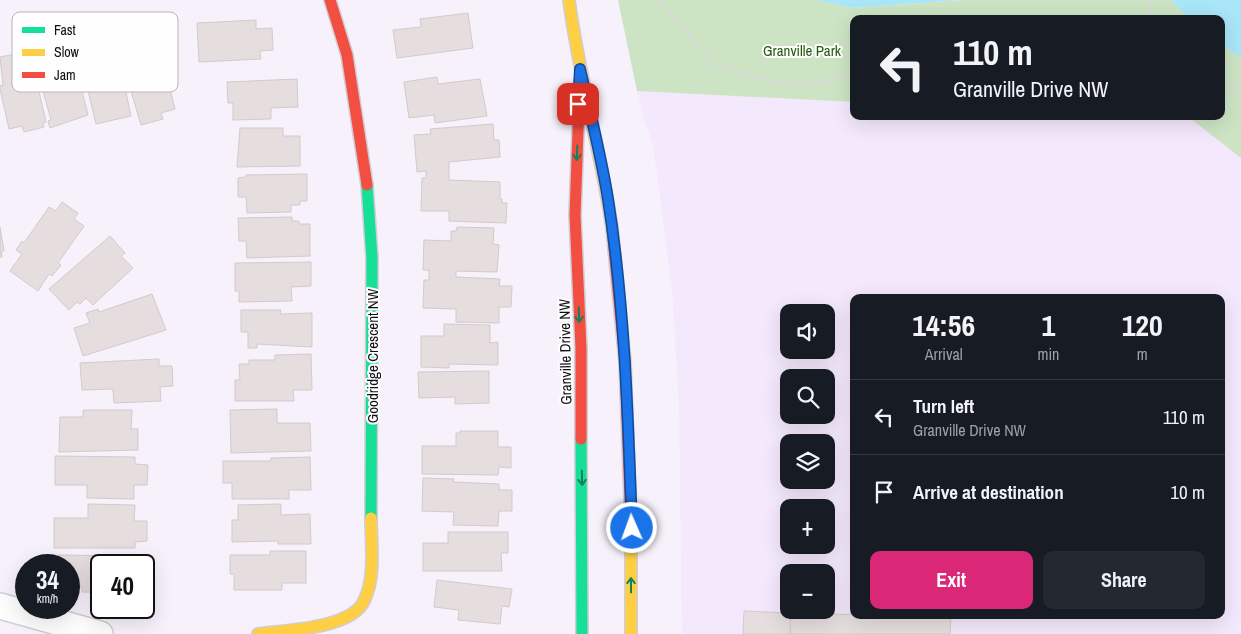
<!DOCTYPE html>
<html lang="en">
<head>
<meta charset="utf-8">
<style>
  :root { --surface:#171b24; --page:#242831; --text:#f1f3f6; --muted:#9ea1a6; --line:#363941; --accent:#db2777 }
  body { margin:0; font-family:"Archivo Narrow",sans-serif; background:var(--page); color:var(--text); height:100vh; display:flex; flex-direction:column; font-size:19px; white-space:nowrap }
  * { box-sizing:border-box; margin:0 }
  p { font-size:16px; color:var(--muted) }
  .icon { flex:none; width:28px; height:28px; fill:none; stroke:currentColor; stroke-width:2; stroke-linecap:round; stroke-linejoin:round }
  .map { position:relative; flex:1; overflow:hidden }
  .drawer { position:absolute; left:850px; top:294px; width:375px; height:325px; display:flex; flex-direction:column; background:var(--surface); border-radius:10px; box-shadow:0 5px 20px #0002 }
  .drawer>* { flex:none }
  .top-card { position:absolute; left:850px; top:15px; width:375px; height:105px; border-radius:10px; box-shadow:0 5px 20px #0002; background:#171b24; color:var(--text); overflow:hidden }
  .fabs { position:absolute; left:780px; top:304px; display:grid; gap:10px }
  .fabs a { display:grid; place-items:center; width:55px; height:55px; border-radius:10px; background:var(--surface); box-shadow:0 5px 20px #0002; font-size:25px }
  .speed { position:absolute; left:15px; top:554px; display:flex; gap:10px; font-size:25px; font-weight:700; text-align:center }
  .speed>* { display:grid; place-content:center; width:65px; height:65px; border-radius:50%; background:var(--surface); box-shadow:0 5px 20px #0002; line-height:1 }
  .speed small { font-size:12px; font-weight:400 }
  .speed .limit { border:2px solid #111; border-radius:8px; background:#fff; color:#111 }
  .pin { position:absolute; display:grid; place-items:center; width:42px; height:42px; color:#fff; margin:-21px; border-radius:10px; box-shadow:0 2px 8px #0006 }
  .me { position:absolute; width:55px; margin:-28px; rotate:358deg; stroke-linejoin:round; filter:drop-shadow(0 0 4px #0008) }
  .turn { display:flex; align-items:center; gap:18px; height:105px; padding:0 20px; font-size:22px }
  .turn .icon { width:65px; height:65px; stroke-width:2.5 }
  .turn b { display:block; font-size:35px; line-height:42px }
  .eta { display:flex; justify-content:space-evenly; align-items:center; height:85px; text-align:center }
  .eta b { font-size:30px; font-weight:800; line-height:35px }
  .cta { display:flex; gap:10px; margin-top:auto; padding:10px 20px }
  .cta a { flex:1; height:58px; border-radius:10px; background:var(--accent); color:#fff; font-size:20px; font-weight:800; line-height:58px; text-align:center }
  .cta a+a { background:var(--page); color:var(--text) }
  ul { padding:0; list-style:none }
  li { display:flex; align-items:center; gap:15px; height:75px; padding:0 20px; border-top:1px solid var(--line) }
  li div { flex:1 }
  li b { display:block; font-size:19px }
  li em { font-style:normal }
  .map>svg:first-child { display:block }
  .built { fill:#f4e9fc; fill-rule:evenodd }
  .green { fill:#cce4c4 }
  .water { fill:#a9e6f8 }
  .building { fill:#e6ddde; stroke:#d2cacb }
  .lines { fill:none; stroke-linecap:round; stroke-linejoin:round }
  .street-casing { stroke:#d1ccd5; stroke-width:28 }
  .fast-casing { stroke:#d1ccd5; stroke-width:14 }
  .slow-casing { stroke:#d1ccd5; stroke-width:14 }
  .jam-casing { stroke:#d1ccd5; stroke-width:14 }
  .path { stroke:#dad8db; stroke-width:3; stroke-dasharray:5 2.5; stroke-linecap:butt }
  .street { stroke:#fefdfe; stroke-width:25 }
  .fast { stroke:#16e098; stroke-width:11 }
  .slow { stroke:#ffcf43; stroke-width:11 }
  .jam { stroke:#f24e42; stroke-width:11 }
  .oneway { stroke:#14815d }
  .route-casing { stroke:#114b97; stroke-width:12 }
  .route { stroke:#1a73e8; stroke-width:9 }
  .labels { text-anchor:middle; dominant-baseline:central; stroke-width:4; stroke-linejoin:round; paint-order:stroke }
  .park-label { font-size:15px; fill:#27580f; stroke:#fefefe }
  .street-label { font-size:15px; fill:#110c15; stroke:#fefefe }
  .key { fill:#fefefe; stroke:#b7b5b8; stroke-width:1 }
  .key-label { font-size:14px; fill:#110c15 }
</style>
</head>
<body>
<div class="map">
<svg width="1241" height="634" viewBox="0 0 1241 634">
  <rect width="100%" height="100%" fill="#f6f1fa"/>
  <path class="built" d="M637,91L854,102V116H1187L1241,158V634H682L679,406L672,289L653,145L644,120ZM854,298H1221V615H854ZM789,312H826V350H789ZM789,378H826V415H789ZM789,442H826V480H789ZM789,508H826V545H789ZM789,572H826V610H789Z"/>
  <g class="green">
    <polygon points="618,0 816,0 852,8 961,0 1171,0 1189,19 854,19 854,102 637,91"/>
    <polygon points="1221,44 1241,58 1241,158 1187,116 1221,116"/>
  </g>
  <g class="water">
    <polygon points="816,0 961,0 852,8"/>
    <polygon points="1171,0 1241,0 1241,58 1221,44 1221,19 1189,19"/>
  </g>
  <g class="building">
    <polygon points="468,13 473,48 397,58 393,30 421,27 420,19"/>
    <polygon points="256,20 256,29 272,28 273,50 260,51 261,59 199,62 197,23"/>
    <polygon points="149,49 159,75 166,73 175,109 161,113 163,119 141,125 121,57"/>
    <polygon points="113,50 117,64 120,64 131,116 96,124 86,82 93,80 87,56"/>
    <polygon points="62,51 70,77 78,75 88,115 50,128 48,121 51,120 34,58"/>
    <polygon points="26,52 28,63 32,62 46,122 43,123 44,127 24,132 22,126 9,129 0,89 0,86 3,85 0,57"/>
    <polygon points="437,77 438,84 480,79 487,116 435,123 434,115 409,118 404,82"/>
    <polygon points="297,79 298,107 271,108 271,119 233,120 233,103 228,103 227,82"/>
    <polygon points="493,124 494,140 499,140 500,157 449,162 449,180 500,182 500,199 502,199 502,203 507,203 506,223 449,221 449,211 421,211 422,178 426,178 426,171 417,172 414,135 431,134 430,129"/>
    <polygon points="240,128 283,128 283,136 300,136 300,166 237,167"/>
    <polygon points="307,174 307,201 300,201 300,205 291,205 291,212 247,213 246,197 238,197 238,178 246,177 246,175"/>
    <polygon points="62,202 78,213 74,219 84,226 58,263 61,265 52,276 49,274 38,291 10,271 22,254 16,250 22,241 24,243 49,207 56,211"/>
    <polygon points="292,217 292,221 299,221 299,224 310,224 310,256 247,258 246,241 239,241 238,218"/>
    <polygon points="0,227 4,251 1,251 2,257 0,257"/>
    <polygon points="457,227 494,228 493,244 499,245 497,272 456,271 456,277 500,279 499,286 512,286 511,307 499,307 499,323 456,322 456,309 423,308 424,280 429,280 429,270 423,270 424,240 451,241 451,231 456,231"/>
    <polygon points="110,236 125,253 121,256 133,268 93,305 86,298 80,304 77,302 69,310 49,289"/>
    <polygon points="311,262 311,286 291,287 292,301 239,302 239,291 235,291 235,263"/>
    <polygon points="152,294 166,330 83,356 74,328 90,323 86,313 98,309 99,312"/>
    <polygon points="241,310 281,310 280,314 312,313 312,347 257,344 257,348 248,348 248,332 241,332"/>
    <polygon points="444,324 490,325 490,343 498,342 498,365 449,364 449,368 421,367 421,336 444,336"/>
    <polygon points="311,354 312,390 293,390 294,401 235,401 235,380 240,380 239,364 249,364 249,360 275,360 275,355"/>
    <polygon points="159,359 159,366 172,366 173,386 160,387 161,401 114,403 113,389 82,390 80,363"/>
    <polygon points="489,371 489,403 455,404 455,397 419,398 418,372"/>
    <polygon points="277,409 277,423 310,423 311,451 231,453 230,410"/>
    <polygon points="83,410 132,410 131,429 138,429 138,450 59,452 60,417 83,417"/>
    <polygon points="460,431 498,431 498,447 511,447 511,468 499,467 498,475 422,474 422,446 456,446 456,433 460,433"/>
    <polygon points="55,456 135,457 135,464 148,465 147,485 134,485 134,499 87,498 87,485 55,485"/>
    <polygon points="310,457 311,490 289,490 289,499 232,499 232,483 223,483 223,461 271,461 271,458"/>
    <polygon points="423,478 454,479 453,482 499,484 499,490 512,490 512,511 499,511 498,526 453,525 454,512 422,511"/>
    <polygon points="88,504 135,505 134,521 147,521 147,541 135,542 135,548 54,548 54,518 88,518"/>
    <polygon points="281,504 281,515 310,514 311,544 278,544 278,541 232,542 232,520 238,520 238,505"/>
    <polygon points="448,532 508,532 508,553 501,553 502,571 423,571 423,543 448,543"/>
    <polygon points="270,551 306,551 306,583 282,583 282,590 234,590 234,574 230,574 230,555 270,555"/>
    <polygon points="58,555 136,556 136,565 101,565 101,592 82,592 82,587 72,587 72,584 69,584 69,565 58,565"/>
    <polygon points="437,580 512,589 509,607 502,606 500,624 458,620 459,610 434,607"/>
    <polygon points="744,611 791,613 790,634 743,634"/>
    <polygon points="791,613 951,617 950,634 790,634"/>
  </g>
  <g class="lines">
    <g class="street-casing">
      <polyline id="street" points="0,606 100,634"/>
    </g>
    <g class="fast-casing">
      <g id="fast">
        <polyline points="367,185 372,258 371,518"/>
        <polyline points="581,439 582,634"/>
      </g>
    </g>
    <g class="slow-casing">
      <g id="slow">
        <path d="M569,0C579,77 601,151 612,228"/>
        <polyline points="631,527 631,634"/>
        <path d="M258,634C285,630 351,629 364,601C376,577 371,544 371,518"/>
      </g>
    </g>
    <g class="jam-casing">
      <g id="jam">
        <polyline points="330,0 347,55 367,185"/>
        <polyline points="579,103 575,215 581,348 581,439"/>
        <polyline points="612,228 625,362 631,527"/>
      </g>
    </g>
    <g class="path">
      <polyline points="659,0 714,65 743,74 800,87 854,73"/>
      <polyline points="1147,19 1152,0"/>
      <polyline points="1221,79 1241,93"/>
    </g>
    <use href="#street" class="street"/>
    <use href="#fast" class="fast"/>
    <use href="#slow" class="slow"/>
    <use href="#jam" class="jam"/>
  </g>
  <defs><path id="oneway-shaft" d="M-6 0H5M1.5-3L5.5 0L1.5 3" fill="none" stroke-width="1.6" stroke-linecap="round" stroke-linejoin="round" transform="scale(1.25)"/></defs>
  <g class="oneway">
    <use href="#oneway-shaft" transform="translate(577 153) rotate(92)"/>
    <use href="#oneway-shaft" transform="translate(579 315) rotate(88)"/>
    <use href="#oneway-shaft" transform="translate(582 478) rotate(89)"/>
    <use href="#oneway-shaft" transform="translate(631 585) rotate(-90)"/>
  </g>
  <g class="lines">
    <g class="route-casing">
      <path id="route" d="M578,104L580,69C590,112 601,155 608,199C625,307 628,419 632,528"/>
    </g>
    <use href="#route" class="route"/>
  </g>
  <g class="labels">
    <g class="park-label">
      <text x="802" y="50">Granville Park</text>
    </g>
    <g class="street-label">
      <text transform="translate(565 352) rotate(-91)">Granville Drive NW</text>
      <text transform="translate(372 356) rotate(-90)">Goodridge Crescent NW</text>
    </g>
  </g>
  <rect x="12" y="12" width="166" height="80" rx="8" class="key"/>
  <rect x="22" y="27" width="23" height="6" fill="#16e098"/>
  <rect x="22" y="49" width="23" height="7" fill="#ffcf43"/>
  <rect x="22" y="72" width="23" height="6" fill="#f24e42"/>
  <g class="key-label">
    <text x="54" y="35">Fast</text>
    <text x="54" y="57">Slow</text>
    <text x="54" y="80">Jam</text>
  </g>
</svg>
<div class="fabs">
<a><svg class="icon" aria-label="sound" viewBox="0 0 24 24"><path d="M4 9h4l5-4v14l-5-4H4zM17 9q2 3 0 6"/></svg></a>
<a><svg class="icon" aria-label="search" viewBox="0 0 24 24"><circle cx="10" cy="10" r="6"/><path d="M15 15l6 6"/></svg></a>
<a><svg class="icon" aria-label="layers" viewBox="0 0 24 24"><path d="M12 4l9 5-9 5-9-5zM3 14l9 5 9-5"/></svg></a>
<a>+</a>
<a>−</a>
</div>
<div class="speed"><div>34<small>km/h</small></div><div class="limit">40</div></div>
<div class="pin" style="left:578px;top:104px;background:#d93025"><svg class="icon" aria-label="arrive" viewBox="0 0 24 24"><path d="M6 21V4h12l-3 4 3 4H6"/></svg></div>
<svg class="me" style="left:632px;top:528px" viewBox="-20 -20 40 40"><circle r="17" fill="#1a73e8" stroke="#fff" stroke-width="3"/><path d="M0-11L8 9 0 5-8 9z" fill="#fff"/></svg>
<div class="top-card">
<div class="turn"><svg class="icon" aria-label="left" viewBox="0 0 24 24"><path d="M17 20v-9H6M10 6l-5 5 5 5"/></svg><div><b>110 m</b>Granville Drive NW</div></div>
</div>
<section class="drawer">
<div class="eta">
<div><b>14:56</b><p>Arrival</p></div>
<div><b>1</b><p>min</p></div>
<div><b>120</b><p>m</p></div>
</div>
<ul>
<li><svg class="icon" aria-label="left" viewBox="0 0 24 24"><path d="M17 20v-9H6M10 6l-5 5 5 5"/></svg><div><b>Turn left</b><p>Granville Drive NW</p></div><em>110 m</em></li>
<li><svg class="icon" aria-label="arrive" viewBox="0 0 24 24"><path d="M6 21V4h12l-3 4 3 4H6"/></svg><div><b>Arrive at destination</b></div><em>10 m</em></li>
</ul>
<div class="cta"><a>Exit</a><a>Share</a></div>
</section>
</div>
</body>
</html>
